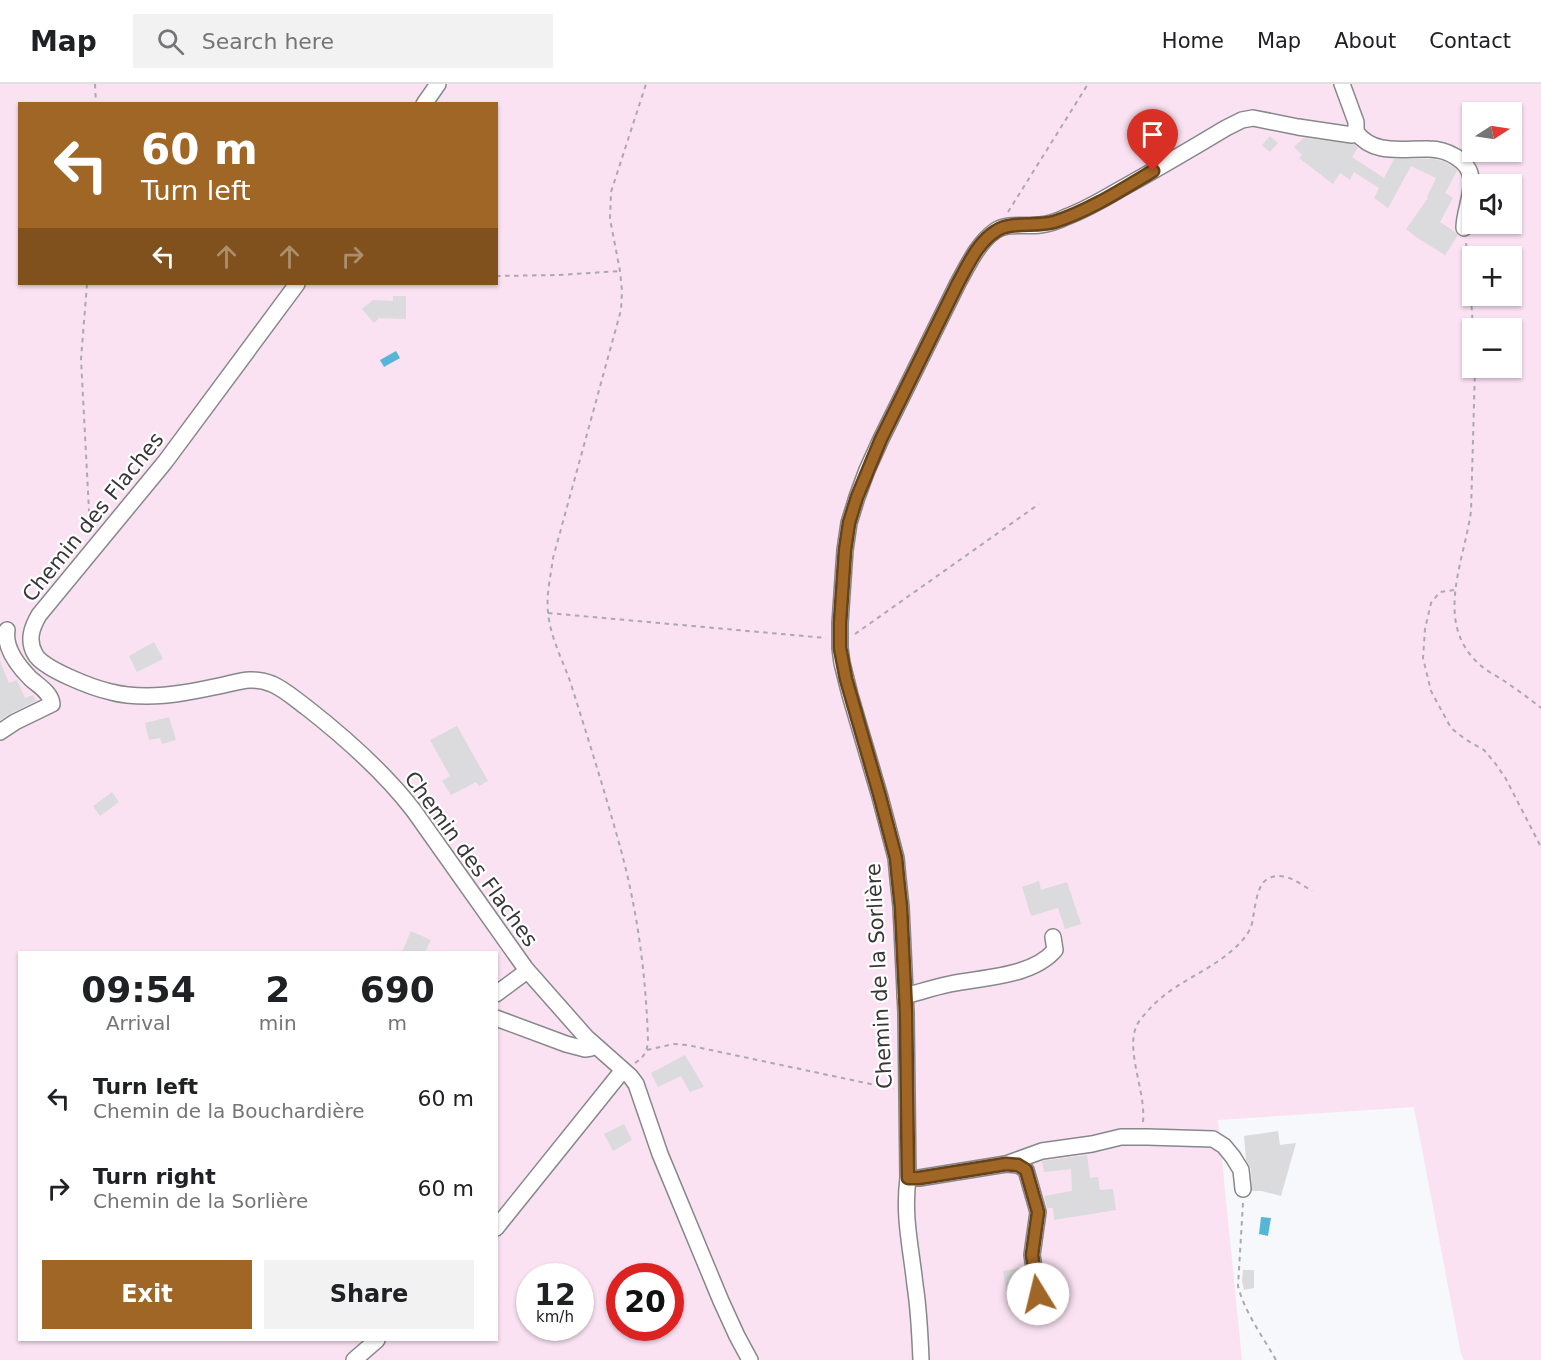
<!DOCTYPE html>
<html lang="en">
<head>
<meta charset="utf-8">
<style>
  :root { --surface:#fff; --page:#f2f2f2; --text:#202124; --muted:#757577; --line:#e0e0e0; --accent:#a06625 }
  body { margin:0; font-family:"DejaVu Sans",sans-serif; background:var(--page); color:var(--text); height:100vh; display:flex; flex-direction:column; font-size:22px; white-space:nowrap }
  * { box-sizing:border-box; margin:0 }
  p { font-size:20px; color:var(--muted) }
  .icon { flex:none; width:33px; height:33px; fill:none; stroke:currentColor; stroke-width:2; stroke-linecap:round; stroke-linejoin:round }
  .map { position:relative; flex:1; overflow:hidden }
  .side { position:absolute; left:18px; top:867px; width:480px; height:390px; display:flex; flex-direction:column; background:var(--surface); border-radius:0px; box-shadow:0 2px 4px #0004 }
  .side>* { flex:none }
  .hud { position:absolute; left:18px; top:18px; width:480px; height:183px; border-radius:0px; box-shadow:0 2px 4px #0004; background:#a06625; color:#fff; overflow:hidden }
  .needle { width:39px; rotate:78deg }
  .controls { position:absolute; left:1462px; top:18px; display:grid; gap:12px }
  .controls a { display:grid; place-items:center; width:60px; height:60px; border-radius:0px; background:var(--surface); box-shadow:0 2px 4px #0004; font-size:30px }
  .speed { position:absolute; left:516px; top:1179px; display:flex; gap:12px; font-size:30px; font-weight:700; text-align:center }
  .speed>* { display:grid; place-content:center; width:78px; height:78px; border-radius:50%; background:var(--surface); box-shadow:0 2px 4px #0004; line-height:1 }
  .speed small { font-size:15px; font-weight:400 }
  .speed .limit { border:9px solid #d22; background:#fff; color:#111 }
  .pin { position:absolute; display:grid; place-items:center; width:51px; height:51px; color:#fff; margin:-62px -26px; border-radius:50% 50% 50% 0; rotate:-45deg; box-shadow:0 0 6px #0007 }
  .pin .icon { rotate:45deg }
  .me { position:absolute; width:66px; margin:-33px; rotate:351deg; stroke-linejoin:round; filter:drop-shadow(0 0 4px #0008) }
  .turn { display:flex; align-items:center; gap:21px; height:126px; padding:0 24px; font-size:27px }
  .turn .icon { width:78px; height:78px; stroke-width:2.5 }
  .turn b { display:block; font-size:42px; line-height:51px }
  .lanes { display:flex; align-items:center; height:57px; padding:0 24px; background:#0003; justify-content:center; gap:30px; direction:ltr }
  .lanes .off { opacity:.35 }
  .eta { display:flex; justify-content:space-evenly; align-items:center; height:102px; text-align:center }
  .eta b { font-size:36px; font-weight:800; line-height:42px }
  .action { display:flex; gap:12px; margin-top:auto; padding:12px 24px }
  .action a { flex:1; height:69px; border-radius:0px; background:var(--accent); color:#fff; font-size:24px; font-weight:800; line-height:69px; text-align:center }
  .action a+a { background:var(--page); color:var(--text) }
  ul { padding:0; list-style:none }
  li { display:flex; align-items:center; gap:18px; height:90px; padding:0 24px }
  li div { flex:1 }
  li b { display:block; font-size:22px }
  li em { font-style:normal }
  header { display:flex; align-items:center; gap:36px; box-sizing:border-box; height:84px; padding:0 30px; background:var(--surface); border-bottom:2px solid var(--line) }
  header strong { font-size:28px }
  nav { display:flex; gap:33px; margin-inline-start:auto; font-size:21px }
  .search { width:420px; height:54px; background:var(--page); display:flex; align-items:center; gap:15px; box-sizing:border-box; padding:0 21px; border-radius:0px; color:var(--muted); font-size:22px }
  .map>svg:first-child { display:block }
  .green { fill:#fae2f2; fill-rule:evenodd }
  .water { fill:#57b6d7 }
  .building { fill:#dbdadd }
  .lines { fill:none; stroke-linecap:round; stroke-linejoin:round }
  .minor-casing { stroke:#87888b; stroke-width:18 }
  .path { stroke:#aaaaad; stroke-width:2; stroke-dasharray:4.5 4.5; stroke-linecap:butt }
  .minor { stroke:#fff; stroke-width:15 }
  .route-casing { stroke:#684218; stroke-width:15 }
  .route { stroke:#a06625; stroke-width:10 }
  .labels { text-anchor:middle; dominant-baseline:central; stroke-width:4.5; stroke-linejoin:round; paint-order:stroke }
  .street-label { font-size:21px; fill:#373738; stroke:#fff }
</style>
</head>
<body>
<header>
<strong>Map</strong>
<div class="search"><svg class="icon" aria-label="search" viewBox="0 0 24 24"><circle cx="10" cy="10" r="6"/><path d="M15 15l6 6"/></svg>Search here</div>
<nav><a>Home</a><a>Map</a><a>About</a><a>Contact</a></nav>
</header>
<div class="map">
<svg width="1541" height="1276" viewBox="0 0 1541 1276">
  <rect width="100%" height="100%" fill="#f7f8fb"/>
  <path class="green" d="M0,0H1541V1276H1464L1461,1270L1414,1023L1218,1036L1242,1276H0ZM20,20H496V200H20ZM1473,28H1512V68H1473ZM1473,100H1512V140H1473ZM1473,172H1512V212H1473ZM1473,244H1512V284H1473ZM20,868H496V1256H20ZM530,1192H580V1244H530ZM620,1192H670V1244H620Z"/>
  <g class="water">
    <polygon points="396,267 400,274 384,283 380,276"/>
    <polygon points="1261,1133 1271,1134 1268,1152 1259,1150"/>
  </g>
  <g class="building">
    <polygon points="1270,52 1278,59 1270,68 1262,61"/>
    <polygon points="1304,54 1354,60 1358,64 1352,73 1384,94 1394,75 1434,75 1445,78 1455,84 1457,87 1445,109 1453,114 1440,138 1455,148 1458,151 1445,171 1416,153 1406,145 1428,114 1427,113 1436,94 1411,82 1388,124 1374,114 1379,104 1354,88 1350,96 1340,89 1333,100 1299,74 1302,71 1294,63"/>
    <polygon points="393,212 406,212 406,235 379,234 374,239 362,225 373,216 393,217"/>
    <polygon points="154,558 163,575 137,588 129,572"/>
    <polygon points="0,577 9,599 17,596 25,614 33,611 36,617 11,629 0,636"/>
    <polygon points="169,633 176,656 162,660 160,654 149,656 145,639"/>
    <polygon points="457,642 488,697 479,702 476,698 451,711 442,697 450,692 430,656"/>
    <polygon points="112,708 119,718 100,732 93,722"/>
    <polygon points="440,726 448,736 439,743 431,733"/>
    <polygon points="1039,797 1041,806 1067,798 1081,840 1065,845 1058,824 1031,832 1022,803"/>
    <polygon points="411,847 431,856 425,868 402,868"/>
    <polygon points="685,971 704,1003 690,1008 681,992 658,1003 651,989"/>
    <polygon points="624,1040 632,1056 613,1067 604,1050"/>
    <polygon points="1278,1047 1280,1061 1296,1059 1281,1112 1262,1107 1252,1107 1251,1085 1246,1076 1244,1052"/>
    <polygon points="1087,1071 1090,1094 1098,1093 1100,1106 1113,1105 1116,1126 1054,1136 1053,1124 1047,1124 1044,1112 1072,1107 1071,1085 1044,1088 1042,1077"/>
    <polygon points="1024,1183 1029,1212 1031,1217 1036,1219 1037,1222 1010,1227 1003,1187"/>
    <polygon points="1243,1186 1254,1186 1254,1204 1244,1206 1242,1197"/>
  </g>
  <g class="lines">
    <g class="minor-casing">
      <g id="minor">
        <polyline points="424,20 438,0"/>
        <path d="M1356,48C1374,72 1403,64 1429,65C1446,65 1469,76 1471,94C1473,111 1464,128 1464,144"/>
        <path d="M297,200L165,378L39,531C32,543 27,556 35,570C43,585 93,604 111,608C122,611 135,612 147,612C171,612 195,607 219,602C239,598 251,592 272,600C284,605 295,615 306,623C343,652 385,689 414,727L526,885L586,953L630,992L636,1000L660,1070L721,1217L737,1252L750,1276"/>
        <path d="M0,648L15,638L52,620C51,609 39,602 31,595C19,583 4,564 7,546"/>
        <polyline points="496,910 527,887"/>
        <path d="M905,912C920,908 935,903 950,900C983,893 1032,893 1055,866L1053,853"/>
        <polyline points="496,934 566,960 585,965 591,964 594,961"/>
        <polyline points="1006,1080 1018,1081 1026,1086 1038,1128 1032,1171 1038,1210"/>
        <polyline points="908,1094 919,1094 1006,1080 1042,1067 1092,1060 1121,1053 1147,1053 1213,1055 1224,1062 1233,1073 1241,1086 1243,1105"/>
        <polyline points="496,1144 623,986"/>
        <polyline points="354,1276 377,1256"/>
        <path d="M921,1276C920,1251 919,1226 915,1201C911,1163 903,1133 908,1094L906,929L901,823L898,795L896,774L880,713L850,611L842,579L840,564V539L845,466L849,439L857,413L867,386L881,355L958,199C968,181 978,159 995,147C1008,138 1025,143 1040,141C1049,140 1058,137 1066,133C1085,126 1102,116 1119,106C1155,86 1191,65 1226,44L1242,36L1253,34L1298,43L1352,51L1356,48V38L1342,0"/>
      </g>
    </g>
    <g class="path">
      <polyline points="95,0 96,20"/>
      <polyline points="1008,128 1088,0"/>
      <polyline points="1466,159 1469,184 1473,244"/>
      <polyline points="496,192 559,191 620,187"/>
      <polyline points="87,200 81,275 90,446"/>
      <path d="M1475,284L1471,427C1464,479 1433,539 1480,581C1488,588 1499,593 1507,599C1519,607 1530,615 1541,624"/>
      <polyline points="1454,506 1440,508 1431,519 1425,545 1423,574 1431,607 1451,644 1465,655 1484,666 1495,679 1506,695 1541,763"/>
      <polyline points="548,529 826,554"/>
      <polyline points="855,550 1039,420"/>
      <polyline points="647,966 674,960 687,961 894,1005"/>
      <path d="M635,979C644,973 647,968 648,957C646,890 637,823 619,759C604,705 587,651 570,597C562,575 550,552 548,528C546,510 551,491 553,474L621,226L622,207L620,187L610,135L611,108L646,0"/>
      <path d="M1143,1038C1146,1008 1126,969 1136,943C1138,938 1142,933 1146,929C1171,898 1210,889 1238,861C1243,856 1248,850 1251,843C1255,830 1255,804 1266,796C1282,785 1299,799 1312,807"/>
      <path d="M1243,1119L1238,1202C1244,1227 1263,1253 1276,1276"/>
    </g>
    <use href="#minor" class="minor"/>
  </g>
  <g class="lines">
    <g class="route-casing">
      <path id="route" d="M1038,1210L1032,1171L1038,1128L1026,1086L1018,1081L1006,1080L919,1094H908L906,929L901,823L898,795L896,774L880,713L846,595L840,564V539L845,466L849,439L857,413L881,355L958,199C968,181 978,158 996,147C1010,137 1037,143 1054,138C1087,128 1123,105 1153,87"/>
    </g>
    <use href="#route" class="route"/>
  </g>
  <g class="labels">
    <g class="street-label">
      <text transform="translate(93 433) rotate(-51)">Chemin des Flaches</text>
      <text transform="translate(471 775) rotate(54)">Chemin des Flaches</text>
      <text transform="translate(879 892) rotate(-93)">Chemin de la Sorlière</text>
    </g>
  </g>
</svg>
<div class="controls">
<a><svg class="needle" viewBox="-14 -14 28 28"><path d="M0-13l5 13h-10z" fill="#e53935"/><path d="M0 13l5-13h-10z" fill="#757577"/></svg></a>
<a><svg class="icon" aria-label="sound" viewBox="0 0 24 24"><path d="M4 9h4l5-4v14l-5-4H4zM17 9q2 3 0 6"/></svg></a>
<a>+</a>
<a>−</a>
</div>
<div class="speed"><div>12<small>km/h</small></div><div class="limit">20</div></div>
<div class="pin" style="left:1153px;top:87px;background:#d93025"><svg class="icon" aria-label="arrive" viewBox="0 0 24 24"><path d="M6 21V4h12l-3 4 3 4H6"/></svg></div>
<svg class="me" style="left:1038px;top:1210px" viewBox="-20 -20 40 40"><circle r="19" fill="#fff"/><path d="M0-13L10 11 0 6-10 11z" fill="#a06625"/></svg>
<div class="hud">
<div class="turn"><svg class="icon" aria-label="left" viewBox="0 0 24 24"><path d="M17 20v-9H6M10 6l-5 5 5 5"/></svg><div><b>60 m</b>Turn left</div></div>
<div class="lanes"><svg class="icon" aria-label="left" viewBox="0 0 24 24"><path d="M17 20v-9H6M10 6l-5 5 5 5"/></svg><svg class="icon off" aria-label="ahead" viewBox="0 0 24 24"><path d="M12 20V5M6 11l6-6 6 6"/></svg><svg class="icon off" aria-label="ahead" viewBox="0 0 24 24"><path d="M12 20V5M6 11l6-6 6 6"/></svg><svg class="icon off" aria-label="right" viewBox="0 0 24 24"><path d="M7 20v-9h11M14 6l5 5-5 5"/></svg></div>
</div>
<section class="side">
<div class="eta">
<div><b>09:54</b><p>Arrival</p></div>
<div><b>2</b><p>min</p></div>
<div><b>690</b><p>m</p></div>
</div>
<ul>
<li><svg class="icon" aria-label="left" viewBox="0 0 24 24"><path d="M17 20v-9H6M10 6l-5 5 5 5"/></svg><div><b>Turn left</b><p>Chemin de la Bouchardière</p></div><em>60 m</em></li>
<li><svg class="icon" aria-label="right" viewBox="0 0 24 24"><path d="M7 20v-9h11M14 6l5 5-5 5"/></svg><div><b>Turn right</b><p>Chemin de la Sorlière</p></div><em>60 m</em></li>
</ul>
<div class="action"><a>Exit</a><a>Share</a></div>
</section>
</div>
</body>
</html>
